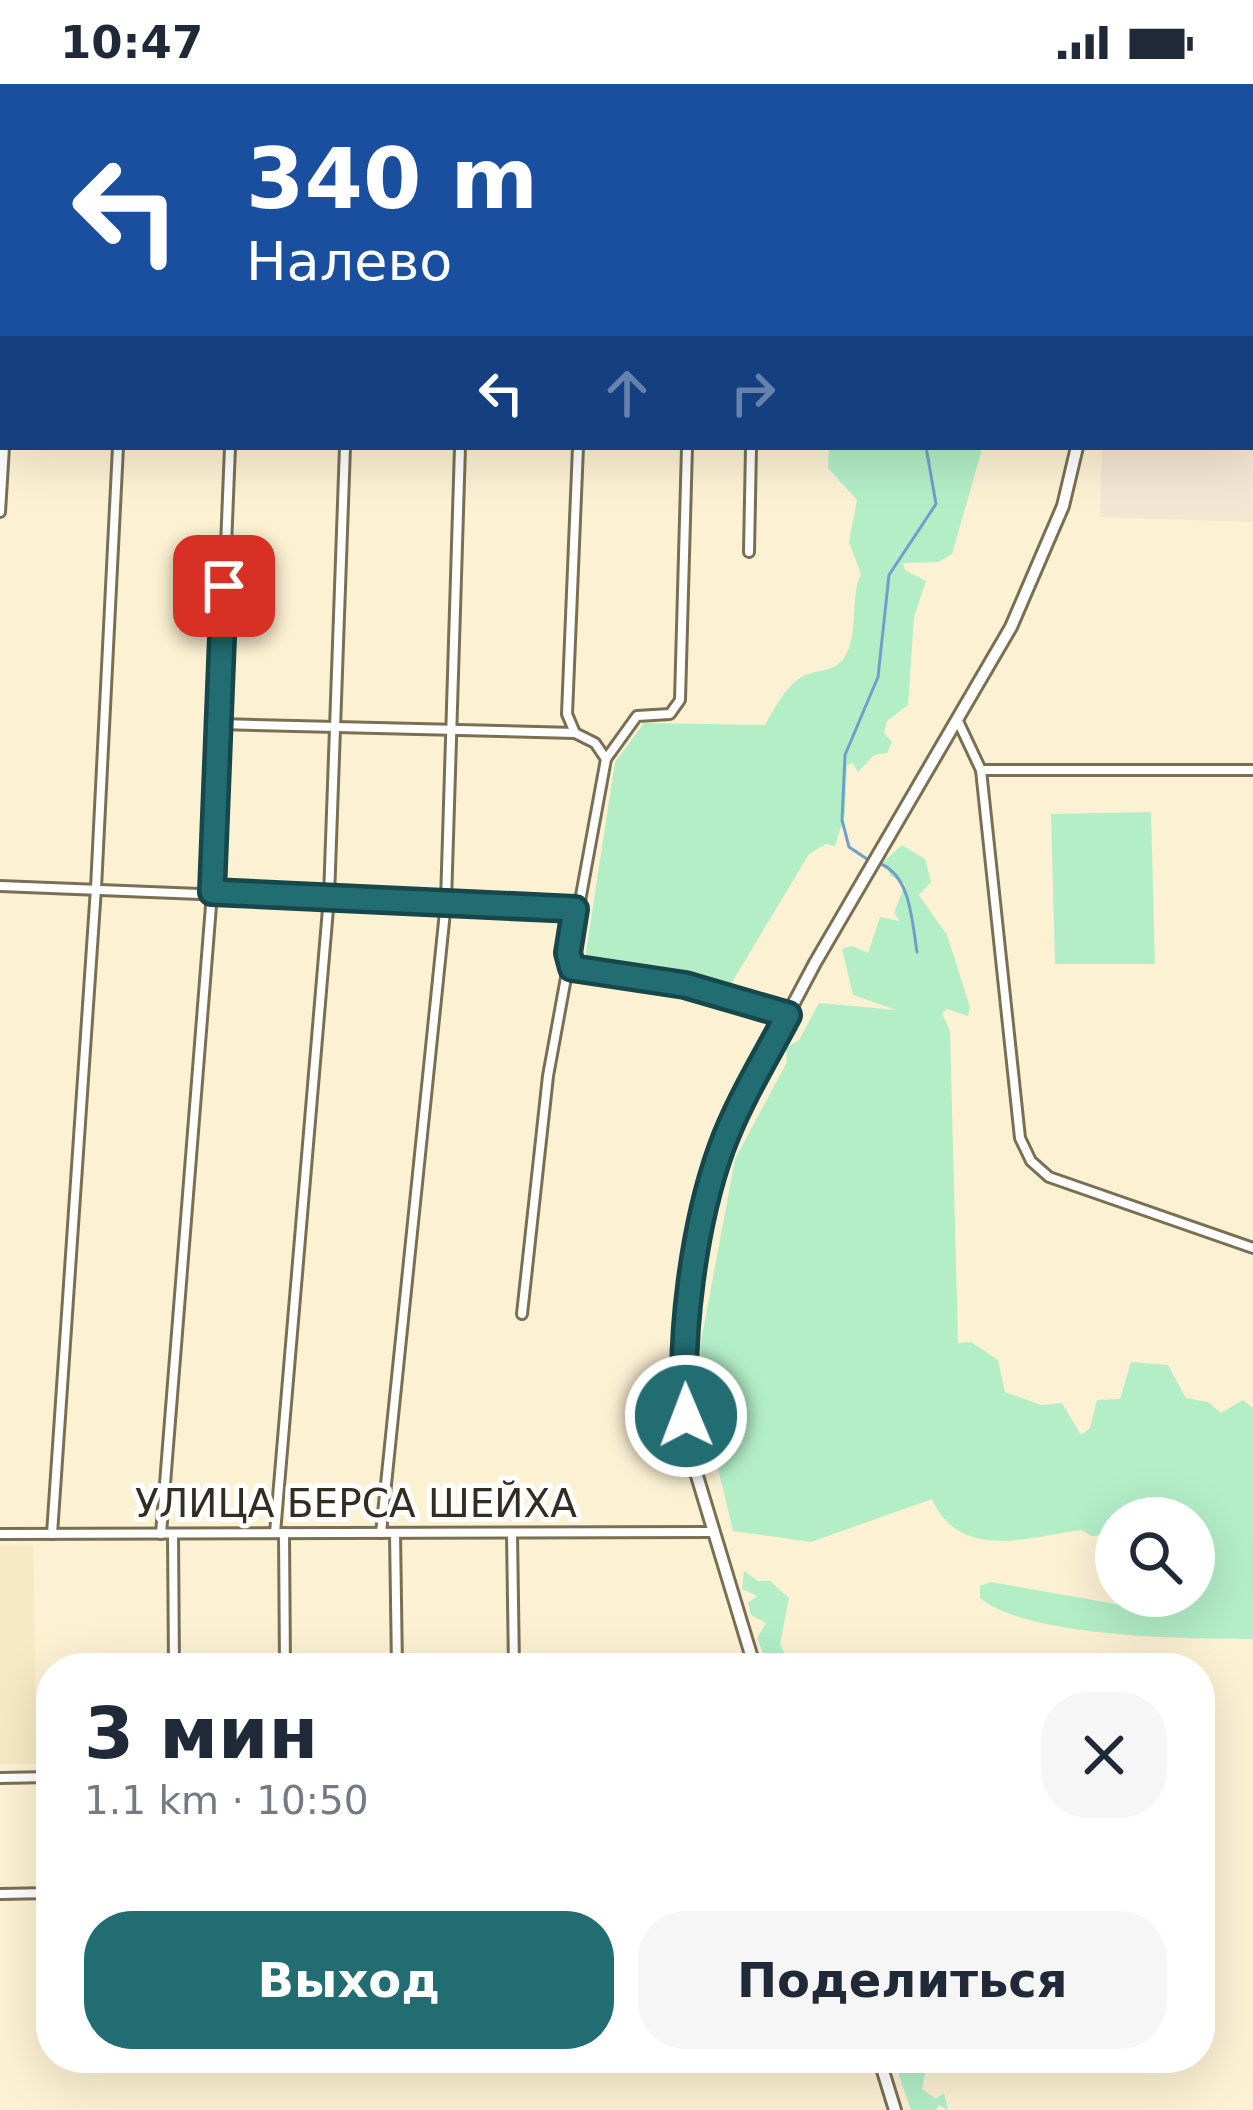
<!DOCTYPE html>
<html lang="ru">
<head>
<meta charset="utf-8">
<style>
  :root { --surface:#fff; --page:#f6f6f7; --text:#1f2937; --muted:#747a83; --accent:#226d72 }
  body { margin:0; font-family:"DejaVu Sans",sans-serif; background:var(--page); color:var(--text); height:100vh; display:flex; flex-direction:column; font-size:45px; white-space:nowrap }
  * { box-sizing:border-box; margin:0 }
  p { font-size:39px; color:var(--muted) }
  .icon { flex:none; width:66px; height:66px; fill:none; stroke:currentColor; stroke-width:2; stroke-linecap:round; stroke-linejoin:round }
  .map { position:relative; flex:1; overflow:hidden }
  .side { position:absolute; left:36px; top:1569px; width:1179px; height:420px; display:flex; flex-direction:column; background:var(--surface); border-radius:48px; box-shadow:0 12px 48px #0002 }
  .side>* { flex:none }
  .hud { position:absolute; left:0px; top:0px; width:1254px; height:366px; box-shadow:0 12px 48px #0002; background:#1a4fa0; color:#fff; overflow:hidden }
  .buttons { position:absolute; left:1095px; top:1413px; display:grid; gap:24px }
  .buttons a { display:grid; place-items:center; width:120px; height:120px; border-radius:50%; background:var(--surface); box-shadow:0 12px 48px #0002; font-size:60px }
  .pin { position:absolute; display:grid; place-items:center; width:102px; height:102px; color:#fff; margin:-51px; border-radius:24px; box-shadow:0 6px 18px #0006 }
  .me { position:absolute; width:132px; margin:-66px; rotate:359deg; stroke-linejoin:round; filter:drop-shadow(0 0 9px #0008) }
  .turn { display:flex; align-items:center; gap:42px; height:252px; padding:0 48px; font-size:54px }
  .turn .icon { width:156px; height:156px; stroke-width:2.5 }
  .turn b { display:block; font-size:84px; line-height:102px }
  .lanes { display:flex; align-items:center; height:114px; padding:0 48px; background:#0003; justify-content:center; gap:60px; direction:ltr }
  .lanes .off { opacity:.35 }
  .round { display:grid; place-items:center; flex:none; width:126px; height:126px; border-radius:48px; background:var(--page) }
  .overview { display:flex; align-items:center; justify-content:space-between; height:204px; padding:0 48px }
  h1 { font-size:72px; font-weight:600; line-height:90px }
  .cta { display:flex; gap:24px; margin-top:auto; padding:24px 48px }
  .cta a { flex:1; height:138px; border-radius:48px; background:var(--accent); color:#fff; font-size:48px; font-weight:600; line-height:138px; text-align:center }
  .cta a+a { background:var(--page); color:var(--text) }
  .status { display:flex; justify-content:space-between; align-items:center; height:84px; padding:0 60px; background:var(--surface); direction:ltr }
  .status svg { height:33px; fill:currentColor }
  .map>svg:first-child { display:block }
  .commercial { fill:#f3e6d2 }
  .built { fill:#f6e9c3 }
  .green { fill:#b3eec7 }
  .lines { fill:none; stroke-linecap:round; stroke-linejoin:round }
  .stream { stroke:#6fa0ca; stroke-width:3 }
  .street-casing { stroke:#797054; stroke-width:14 }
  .secondary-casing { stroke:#797054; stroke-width:16 }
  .street { stroke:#fff; stroke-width:8 }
  .secondary { stroke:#fff; stroke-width:10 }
  .route-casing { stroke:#16474a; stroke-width:30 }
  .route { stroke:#226d72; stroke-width:21 }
  .labels { text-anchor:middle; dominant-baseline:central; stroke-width:10; stroke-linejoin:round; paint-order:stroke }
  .street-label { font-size:39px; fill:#312d21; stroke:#fff }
</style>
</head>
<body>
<div class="status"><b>10:47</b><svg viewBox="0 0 49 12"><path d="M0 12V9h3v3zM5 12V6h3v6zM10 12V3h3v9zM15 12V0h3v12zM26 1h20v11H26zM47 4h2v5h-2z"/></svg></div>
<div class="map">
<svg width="1253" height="2026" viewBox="0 0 1253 2026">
  <rect width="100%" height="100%" fill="#fcf1d3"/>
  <polygon class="commercial" points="1253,306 1253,438 1100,433 1102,363 1251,363"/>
  <polygon class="built" points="0,1461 33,1461 37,1680 0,1680"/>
  <g class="green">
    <path d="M829,363H980L981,369L952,470L939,478L903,479L905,486L926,497L914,533L908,621L887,637L884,649L892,658L887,669L874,671L858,688L852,678L847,682L845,730L835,762L826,760L809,770L728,905L585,875L615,678L644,639L765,641C774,625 785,604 800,594C814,584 833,590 844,574C860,549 849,517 861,490L849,458L857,416L828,384Z"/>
    <polygon points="1151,728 1155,880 1055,880 1051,730"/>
    <path d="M902,761L925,775L931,798L919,811L947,851L970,923L968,932L947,925L942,929L950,947L958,1259L971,1258L998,1276L1005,1308L1041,1321L1062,1319L1081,1351L1090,1344L1097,1316L1120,1315L1131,1278L1168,1281L1186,1314L1208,1318L1221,1329L1243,1316L1253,1324V1555C1190,1555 1028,1554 980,1514V1502L991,1498L1172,1530L1178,1512H1194V1434H1116V1450L1092,1452L1081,1446C1033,1452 960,1479 932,1415L811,1458L733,1447L709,1347L700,1263L735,1075L787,978L786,964L799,956L819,919L896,926L853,911L842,865L852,862L868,869L880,833L900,837L894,829L905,800L891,792L883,778Z"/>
    <polygon points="744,1487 758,1497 770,1497 789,1514 780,1560 792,1584 769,1584 757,1554 766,1539 751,1531 748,1519 757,1512 742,1505"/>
    <polygon points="893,1974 920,1977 925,1989 922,2005 936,2015 944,2009 948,2026 939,2021 936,2026 911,2026"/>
  </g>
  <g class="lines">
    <g class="stream">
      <polyline points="539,0 545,3"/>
      <polyline points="637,0 640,3"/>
      <polyline points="616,3 629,0"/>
      <polyline points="867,775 849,763 842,736 845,671 878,593 889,491 936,420 926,363"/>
      <path d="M881,780C911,793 912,838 917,868"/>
    </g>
    <g class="street-casing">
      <g id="street">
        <polyline points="275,0 357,3"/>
        <polyline points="742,0 743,3"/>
        <polyline points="17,3 17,0"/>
        <polyline points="131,3 131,0"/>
        <polyline points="246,3 246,0"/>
        <polyline points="1214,3 1214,0"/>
        <polyline points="1251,160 1253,160"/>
        <polyline points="1251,296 1253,296"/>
        <polyline points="0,312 3,312"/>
        <polyline points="578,363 567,630 575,649 595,659 606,675"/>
        <polyline points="0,428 4,363"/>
        <polyline points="749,468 751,363"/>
        <polyline points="957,635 981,686 1253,686"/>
        <polyline points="219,640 575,649"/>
        <polyline points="981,686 1020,1054 1031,1077 1049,1093 1253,1164"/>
        <polyline points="0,802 575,825"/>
        <polyline points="572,884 684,901 788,931"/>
        <polyline points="522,1230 548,992 606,675 637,632 670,630 680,616 687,363"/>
        <polyline points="275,1449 329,813 345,363"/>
        <polyline points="284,1449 285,1584"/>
        <polyline points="381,1449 446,818 460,363"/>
        <polyline points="395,1449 397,1584"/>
        <polyline points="512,1449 514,1584"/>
        <polyline points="0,1450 712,1448"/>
        <polyline points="52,1450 96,804 118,363"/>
        <polyline points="161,1450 212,809 230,363"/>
        <polyline points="173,1450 174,1584"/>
        <polyline points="0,1694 51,1693"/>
        <polyline points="0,1810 51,1809"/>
      </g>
    </g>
    <g class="secondary-casing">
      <g id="secondary">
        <polyline points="1025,0 1031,3"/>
        <polyline points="1085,3 1085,0"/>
        <polyline points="1251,18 1253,17"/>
        <polyline points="755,1584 688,1362 685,1264 713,1092 734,1032 815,879 1011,543 1063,422 1077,363"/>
        <polyline points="879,1974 895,2026"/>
      </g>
    </g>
    <use href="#street" class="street"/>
    <use href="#secondary" class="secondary"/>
  </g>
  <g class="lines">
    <g class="route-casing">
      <path id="route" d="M224,502L212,808L575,825L568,869L572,884L685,901L788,931C765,975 738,1018 721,1065C694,1140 679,1253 686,1332"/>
    </g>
    <use href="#route" class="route"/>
  </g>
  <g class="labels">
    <g class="street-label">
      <text x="356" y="1419">УЛИЦА БЕРСА ШЕЙХА</text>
    </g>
  </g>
</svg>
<div class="buttons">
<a><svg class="icon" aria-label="search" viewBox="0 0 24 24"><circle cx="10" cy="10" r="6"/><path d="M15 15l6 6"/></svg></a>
</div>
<div class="pin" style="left:224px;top:502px;background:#d93025"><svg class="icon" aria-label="arrive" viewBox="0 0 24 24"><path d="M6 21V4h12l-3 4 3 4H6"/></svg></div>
<svg class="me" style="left:686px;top:1332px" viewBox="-20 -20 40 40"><circle r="17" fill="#226d72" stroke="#fff" stroke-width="3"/><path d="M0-11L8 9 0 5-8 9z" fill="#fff"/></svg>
<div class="hud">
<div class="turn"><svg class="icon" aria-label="left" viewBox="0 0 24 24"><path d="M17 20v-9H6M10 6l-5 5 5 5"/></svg><div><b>340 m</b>Налево</div></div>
<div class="lanes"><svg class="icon" aria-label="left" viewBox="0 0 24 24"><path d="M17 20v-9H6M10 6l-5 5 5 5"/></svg><svg class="icon off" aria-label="ahead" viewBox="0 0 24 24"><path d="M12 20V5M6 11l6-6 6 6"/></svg><svg class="icon off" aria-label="right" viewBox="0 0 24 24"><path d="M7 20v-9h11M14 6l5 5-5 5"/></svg></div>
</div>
<section class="side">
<div class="overview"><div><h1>3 мин</h1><p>1.1 km · 10:50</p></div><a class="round"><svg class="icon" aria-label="close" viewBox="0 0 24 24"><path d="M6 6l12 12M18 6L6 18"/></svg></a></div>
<div class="cta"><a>Выход</a><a>Поделиться</a></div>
</section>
</div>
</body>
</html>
